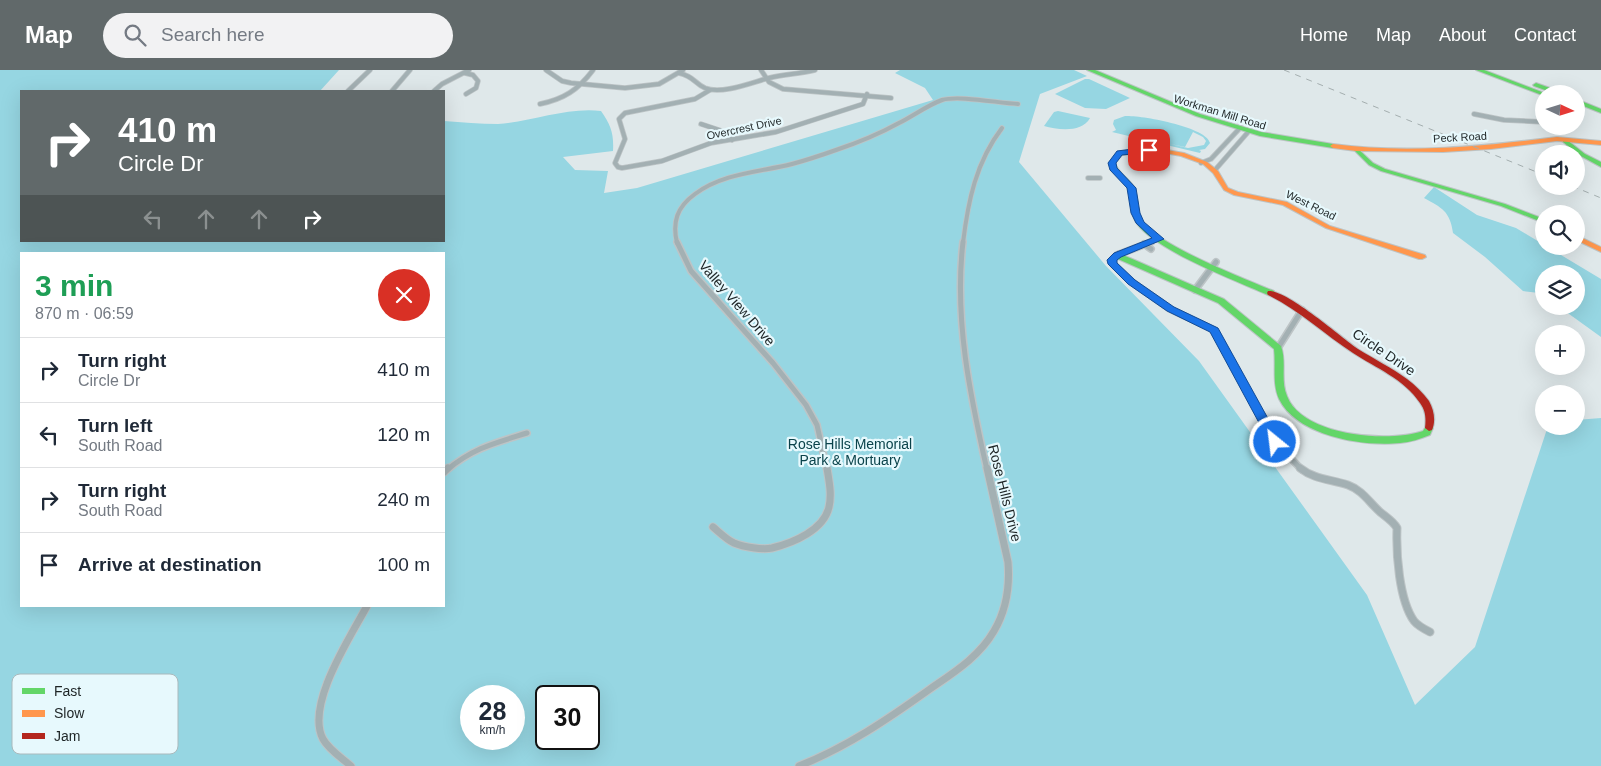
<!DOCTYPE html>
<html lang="en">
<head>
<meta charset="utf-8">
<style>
  :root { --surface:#fff; --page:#f2f2f3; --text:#1f2937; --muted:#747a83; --line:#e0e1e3; --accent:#61696a }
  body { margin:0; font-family:Arial,sans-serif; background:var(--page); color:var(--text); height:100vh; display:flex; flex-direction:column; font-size:19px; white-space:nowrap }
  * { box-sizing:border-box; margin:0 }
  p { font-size:16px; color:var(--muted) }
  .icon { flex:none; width:28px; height:28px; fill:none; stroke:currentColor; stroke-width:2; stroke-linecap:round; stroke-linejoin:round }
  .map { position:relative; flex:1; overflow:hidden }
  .side { position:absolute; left:20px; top:182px; width:425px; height:355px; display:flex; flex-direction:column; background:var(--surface); border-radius:0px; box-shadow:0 5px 20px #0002 }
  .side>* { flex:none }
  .guide { position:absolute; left:20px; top:20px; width:425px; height:152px; border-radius:0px; box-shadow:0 5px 20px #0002; background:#61696a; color:#fff; overflow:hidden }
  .needle { width:32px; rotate:94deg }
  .tools { position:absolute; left:1535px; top:15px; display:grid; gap:10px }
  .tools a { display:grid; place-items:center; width:50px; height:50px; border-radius:50%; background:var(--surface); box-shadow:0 5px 20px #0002; font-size:25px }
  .speed { position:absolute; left:460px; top:615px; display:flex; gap:10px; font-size:25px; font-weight:700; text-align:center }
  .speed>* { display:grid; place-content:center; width:65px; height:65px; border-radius:50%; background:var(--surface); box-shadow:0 5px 20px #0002; line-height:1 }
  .speed small { font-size:12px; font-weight:400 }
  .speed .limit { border:2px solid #111; border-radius:8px; background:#fff; color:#111 }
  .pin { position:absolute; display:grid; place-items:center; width:42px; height:42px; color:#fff; margin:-21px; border-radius:10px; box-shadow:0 2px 8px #0006 }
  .me { position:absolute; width:55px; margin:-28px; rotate:331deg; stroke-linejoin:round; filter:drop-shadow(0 0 4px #0008) }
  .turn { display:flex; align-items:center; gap:18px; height:105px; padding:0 15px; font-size:22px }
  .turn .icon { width:65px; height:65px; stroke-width:2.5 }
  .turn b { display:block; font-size:35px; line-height:42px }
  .lanes { display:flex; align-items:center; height:48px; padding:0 15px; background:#0003; justify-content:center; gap:25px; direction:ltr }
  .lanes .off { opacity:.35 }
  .round { display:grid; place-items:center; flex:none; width:52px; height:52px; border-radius:26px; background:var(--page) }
  .headline { display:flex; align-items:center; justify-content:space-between; height:85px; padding:0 15px }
  h1 { font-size:30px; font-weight:600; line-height:38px; color:#1e9e55 }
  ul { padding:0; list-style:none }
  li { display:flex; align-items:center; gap:15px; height:65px; padding:0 15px; border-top:1px solid var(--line) }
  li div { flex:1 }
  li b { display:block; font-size:19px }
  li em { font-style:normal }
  header { display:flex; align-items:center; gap:30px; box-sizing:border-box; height:70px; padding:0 25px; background:var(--accent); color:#fff }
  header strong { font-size:24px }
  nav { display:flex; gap:28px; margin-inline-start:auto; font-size:18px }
  .search { width:350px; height:45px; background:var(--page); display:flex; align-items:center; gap:12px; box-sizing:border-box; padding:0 18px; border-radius:28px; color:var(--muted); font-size:19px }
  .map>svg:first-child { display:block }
  .green { fill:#96d6e2; fill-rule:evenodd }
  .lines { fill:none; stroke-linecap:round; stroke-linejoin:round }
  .street-far2-casing { stroke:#bdc4c6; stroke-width:5.5 }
  .street-far1-casing { stroke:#bdc4c6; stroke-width:8 }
  .street-casing { stroke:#bdc4c6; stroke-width:9 }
  .fast-casing { stroke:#bdc4c6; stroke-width:2 }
  .slow-casing { stroke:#bdc4c6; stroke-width:2 }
  .jam-casing { stroke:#bdc4c6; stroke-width:2 }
  .street-far2 { stroke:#a3b0b3; stroke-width:4 }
  .street-far1 { stroke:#a3b0b3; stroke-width:5 }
  .street { stroke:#a3b0b3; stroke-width:7 }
  .fast { fill:#63d668; fill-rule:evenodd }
  .slow { fill:#ff974d; fill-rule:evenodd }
  .jam { fill:#b3261e; fill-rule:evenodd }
  .rail { stroke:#a4aeaf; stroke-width:1; stroke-dasharray:6 6; stroke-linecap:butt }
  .route { fill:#1a73e8; stroke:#114b97 }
  .labels { text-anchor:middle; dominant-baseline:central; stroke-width:4.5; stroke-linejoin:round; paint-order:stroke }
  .far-street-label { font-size:11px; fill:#1d2425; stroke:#e7f9fd }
  .street-label { font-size:14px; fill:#1d2425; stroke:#e7f9fd }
  .park-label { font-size:14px; fill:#0a434b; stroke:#e7f9fd }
  .key { fill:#e7f9fd; stroke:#aab9bc; stroke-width:1 }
  .key-label { font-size:14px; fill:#1d2425 }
</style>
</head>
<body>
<header>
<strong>Map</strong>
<div class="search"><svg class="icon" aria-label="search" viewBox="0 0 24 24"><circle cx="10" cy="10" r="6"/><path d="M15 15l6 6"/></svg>Search here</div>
<nav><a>Home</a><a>Map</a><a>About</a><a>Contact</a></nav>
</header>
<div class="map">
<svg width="1601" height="696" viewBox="0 0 1601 696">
  <rect width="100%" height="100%" fill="#dfe8ea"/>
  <g class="green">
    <path d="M0,0H339L320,21H21V171H444V51C462,52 480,54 498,54C532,52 566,37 601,41C611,55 614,64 613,81L563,87L575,100L608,101L604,123L637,118L933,30L925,18L895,3L900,0H1074L1087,6L1040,24L1019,92L1106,196L1199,291L1367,525L1415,635L1475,577L1548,356H1576V350L1601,348V696H0ZM21,184H444V536H21ZM471,626H514V669H471ZM546,626H589V669H546Z"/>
    <polygon points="1085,9 1089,9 1130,28 1106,39 1085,38 1055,24"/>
    <path d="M1058,41L1090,48C1082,63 1058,60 1044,56L1054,42Z"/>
    <path d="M1125,46C1141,45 1207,57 1210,73L1205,79L1199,80L1201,81L1200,83L1112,62L1116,60L1113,54L1114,50ZM1193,62L1203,67L1206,71L1204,75L1188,78L1166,73L1185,77Z"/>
    <path d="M1434,117L1477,145L1516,158L1601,209V267L1558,236H1576V204H1544V226L1539,223L1523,221L1485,187L1453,163C1450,141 1442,138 1424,128Z"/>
  </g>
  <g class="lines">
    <g class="street-far2-casing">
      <g id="street-far2">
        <polyline points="546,0 562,11 571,13 625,18 659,14 683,0"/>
        <polyline points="761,0 769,12 783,19 891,28"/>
        <polyline points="465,3 473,5 478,11 476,18 466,24"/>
        <path d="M679,3C695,7 694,13 705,18C722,25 753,12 769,8C784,4 800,4 815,0"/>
        <polyline points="710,20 695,29 625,43 619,49 625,69 615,93 618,97 622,98 662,91 711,73 776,62 863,34 867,24"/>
        <polyline points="348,21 370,0"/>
        <polyline points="392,21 410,0"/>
        <polyline points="434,21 442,14 469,0"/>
        <path d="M540,34C564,29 578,20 593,0"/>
        <polyline points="1474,44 1504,50 1544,52"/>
        <polyline points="701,54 725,62 732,70"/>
        <polyline points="1201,93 1211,89 1240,58"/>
        <polyline points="1215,100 1249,61"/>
        <polyline points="1088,108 1100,108"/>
        <path d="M677,173C672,152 677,137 695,124C723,103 760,102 792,94C807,90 822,85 836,80C857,73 879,64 899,53C913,46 928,35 942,30C959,25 998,33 1018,34"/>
        <path d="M963,173C968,131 976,92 1002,58"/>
        <polyline points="1148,173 1159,169"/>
      </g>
    </g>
    <g class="street-far1-casing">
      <g id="street-far1">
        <polyline points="677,172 691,201 773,293 806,335 817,355 827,400"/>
        <path d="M963,172C954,249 970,325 987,400"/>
        <polyline points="1151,172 1117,185 1112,190 1113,194 1132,212 1170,239 1214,260 1275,372 1302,400"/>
        <polyline points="1144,174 1151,179"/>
        <polyline points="1195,220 1216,192"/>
        <polyline points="1278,278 1302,240"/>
        <path d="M447,400C473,378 495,373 527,363"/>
      </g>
    </g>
    <g class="street-casing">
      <g id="street">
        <path d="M1300,398C1315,410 1331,409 1348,415C1362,420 1369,432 1380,442C1386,447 1393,451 1397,458C1396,483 1399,530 1414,551C1418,556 1424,559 1430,562"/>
        <polyline points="444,402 448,398"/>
        <path d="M713,457C719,462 727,470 734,473C744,477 762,480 772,478C793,473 824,460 829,437C832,424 829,411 827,398"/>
        <path d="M351,696C342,688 329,680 323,669C305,635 351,566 367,536"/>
        <path d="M799,696C847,677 888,649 930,619C953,603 979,587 994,561C1007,539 1010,517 1008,492L987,398"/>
      </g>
    </g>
    <g class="fast-casing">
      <g id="fast">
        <polygon points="1087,0 1095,0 1200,44 1261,62 1333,74 1336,76 1333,78 1260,66 1196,46"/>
        <polygon points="1476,0 1484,0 1547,24 1542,25"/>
        <polygon points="1536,13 1564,23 1565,24 1556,24 1534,16 1533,15"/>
        <polygon points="1576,29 1601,39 1601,43 1576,33"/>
        <polygon points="1563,70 1567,70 1585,84 1601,92 1601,97 1581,86 1563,72"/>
        <polygon points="1356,77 1373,93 1385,99 1505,134 1544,149 1544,153 1501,136 1381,101 1369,95 1353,79"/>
        <path d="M1156,78L1158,79V81L1122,85L1115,93C1119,104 1129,108 1134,117C1139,127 1136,141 1142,151C1157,175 1245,209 1274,221L1275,223L1274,225H1268C1236,211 1157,181 1137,154C1129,143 1134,128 1127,117C1122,108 1112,104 1109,93L1118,82Z"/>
        <path d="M1118,181H1124L1125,186L1130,188L1224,229L1281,276C1287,292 1280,310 1287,326C1302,366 1388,373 1423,361L1426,356L1429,355L1433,358L1430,365C1420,369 1411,372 1400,373C1363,377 1297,366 1279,329C1272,314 1276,295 1274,279L1218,233L1118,189Z"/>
      </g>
    </g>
    <g class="slow-casing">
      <g id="slow">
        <path d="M1557,67L1601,71V75L1557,71L1491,79L1443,82L1356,81L1333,78L1330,76L1333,74C1407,84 1483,76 1557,67Z"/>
        <polygon points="1156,78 1184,83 1207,92 1218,101 1228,118 1238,122 1287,132 1330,156 1425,185 1426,187 1422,189 1419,189 1326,158 1283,135 1234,125 1224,120 1213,103 1203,94 1181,86 1154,81 1154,79"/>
        <polygon points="1576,165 1601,177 1601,182 1576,170"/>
      </g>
    </g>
    <g class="jam-casing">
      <path id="jam" d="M1268,221C1286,219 1341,267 1358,279C1374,289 1392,298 1407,309C1415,315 1423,323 1429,331C1434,340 1436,351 1432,360L1429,361L1425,358C1426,349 1426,341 1420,333C1404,309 1376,298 1353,283C1324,264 1299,240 1268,225L1267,223Z"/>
    </g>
    <use href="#street-far2" class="street-far2"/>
    <use href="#street-far1" class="street-far1"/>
    <use href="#street" class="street"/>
    <use href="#fast" class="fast"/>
    <use href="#slow" class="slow"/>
    <use href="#jam" class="jam"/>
    <g class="rail">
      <polyline points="1284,0 1544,105"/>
      <polyline points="1572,116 1601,128"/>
    </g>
  </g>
  <polygon class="route" points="1149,77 1153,80 1152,82 1122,85 1116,93 1117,98 1136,118 1140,143 1144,152 1164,169 1121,187 1117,190 1117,193 1135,210 1174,237 1218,258 1281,372 1280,375 1271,375 1210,262 1167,241 1128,214 1108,194 1107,190 1114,183 1152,168 1136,153 1131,143 1127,118 1110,100 1108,93 1117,81"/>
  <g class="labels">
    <g class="far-street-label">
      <text transform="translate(1220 42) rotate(17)">Workman Mill Road</text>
      <text transform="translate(744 58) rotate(-12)">Overcrest Drive</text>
      <text transform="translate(1460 67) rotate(-3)">Peck Road</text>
      <text transform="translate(1311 135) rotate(26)">West Road</text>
    </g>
    <g class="street-label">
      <text transform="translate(737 233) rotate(49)">Valley View Drive</text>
      <text transform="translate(1384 282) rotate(34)">Circle Drive</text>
      <text transform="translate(1005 423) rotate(76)">Rose Hills Drive</text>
    </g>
    <g class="park-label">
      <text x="850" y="374">Rose Hills Memorial<tspan x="850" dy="16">Park &amp; Mortuary</tspan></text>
    </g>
  </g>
  <rect x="12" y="604" width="166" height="80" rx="8" class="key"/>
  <rect x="22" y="618" width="23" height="6" fill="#63d668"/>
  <rect x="22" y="640" width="23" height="7" fill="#ff974d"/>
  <rect x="22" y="663" width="23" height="6" fill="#b3261e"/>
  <g class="key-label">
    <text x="54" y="626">Fast</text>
    <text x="54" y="648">Slow</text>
    <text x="54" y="671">Jam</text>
  </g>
</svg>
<div class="tools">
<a><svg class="needle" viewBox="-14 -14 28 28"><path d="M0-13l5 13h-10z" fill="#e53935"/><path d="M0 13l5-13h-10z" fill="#747a83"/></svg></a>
<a><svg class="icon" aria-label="sound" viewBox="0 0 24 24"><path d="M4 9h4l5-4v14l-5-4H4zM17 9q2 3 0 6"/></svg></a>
<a><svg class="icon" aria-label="search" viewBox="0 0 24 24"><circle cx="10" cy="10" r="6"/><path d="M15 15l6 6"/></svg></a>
<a><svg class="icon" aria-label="layers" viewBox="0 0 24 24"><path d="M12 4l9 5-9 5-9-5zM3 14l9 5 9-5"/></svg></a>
<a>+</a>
<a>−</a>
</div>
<div class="speed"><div>28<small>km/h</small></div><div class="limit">30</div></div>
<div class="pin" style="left:1149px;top:80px;background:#d93025"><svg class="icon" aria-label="arrive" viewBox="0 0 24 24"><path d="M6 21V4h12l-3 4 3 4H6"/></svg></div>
<svg class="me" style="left:1275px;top:372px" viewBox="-20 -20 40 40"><circle r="17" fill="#1a73e8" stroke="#fff" stroke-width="3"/><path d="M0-11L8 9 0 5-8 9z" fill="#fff"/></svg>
<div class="guide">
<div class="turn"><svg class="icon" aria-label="right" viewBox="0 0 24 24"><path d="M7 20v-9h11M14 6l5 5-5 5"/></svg><div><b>410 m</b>Circle Dr</div></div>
<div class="lanes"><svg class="icon off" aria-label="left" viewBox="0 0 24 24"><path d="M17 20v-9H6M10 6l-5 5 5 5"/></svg><svg class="icon off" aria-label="ahead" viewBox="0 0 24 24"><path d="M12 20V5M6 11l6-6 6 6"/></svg><svg class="icon off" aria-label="ahead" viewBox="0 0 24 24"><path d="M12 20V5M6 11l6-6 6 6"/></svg><svg class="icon" aria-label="right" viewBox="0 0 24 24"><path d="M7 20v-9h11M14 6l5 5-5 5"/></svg></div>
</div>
<section class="side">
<div class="headline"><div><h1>3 min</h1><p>870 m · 06:59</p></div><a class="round" style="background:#d93025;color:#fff"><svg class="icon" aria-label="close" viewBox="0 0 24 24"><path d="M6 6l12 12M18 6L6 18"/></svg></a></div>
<ul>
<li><svg class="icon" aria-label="right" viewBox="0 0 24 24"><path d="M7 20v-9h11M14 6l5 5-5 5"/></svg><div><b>Turn right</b><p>Circle Dr</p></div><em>410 m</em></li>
<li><svg class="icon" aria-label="left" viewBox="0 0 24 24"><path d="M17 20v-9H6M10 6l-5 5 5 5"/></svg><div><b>Turn left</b><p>South Road</p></div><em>120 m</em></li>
<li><svg class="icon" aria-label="right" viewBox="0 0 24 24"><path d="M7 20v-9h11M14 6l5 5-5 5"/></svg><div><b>Turn right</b><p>South Road</p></div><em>240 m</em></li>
<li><svg class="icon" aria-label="arrive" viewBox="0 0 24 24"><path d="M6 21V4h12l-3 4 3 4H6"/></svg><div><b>Arrive at destination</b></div><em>100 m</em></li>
</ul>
</section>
</div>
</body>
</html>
